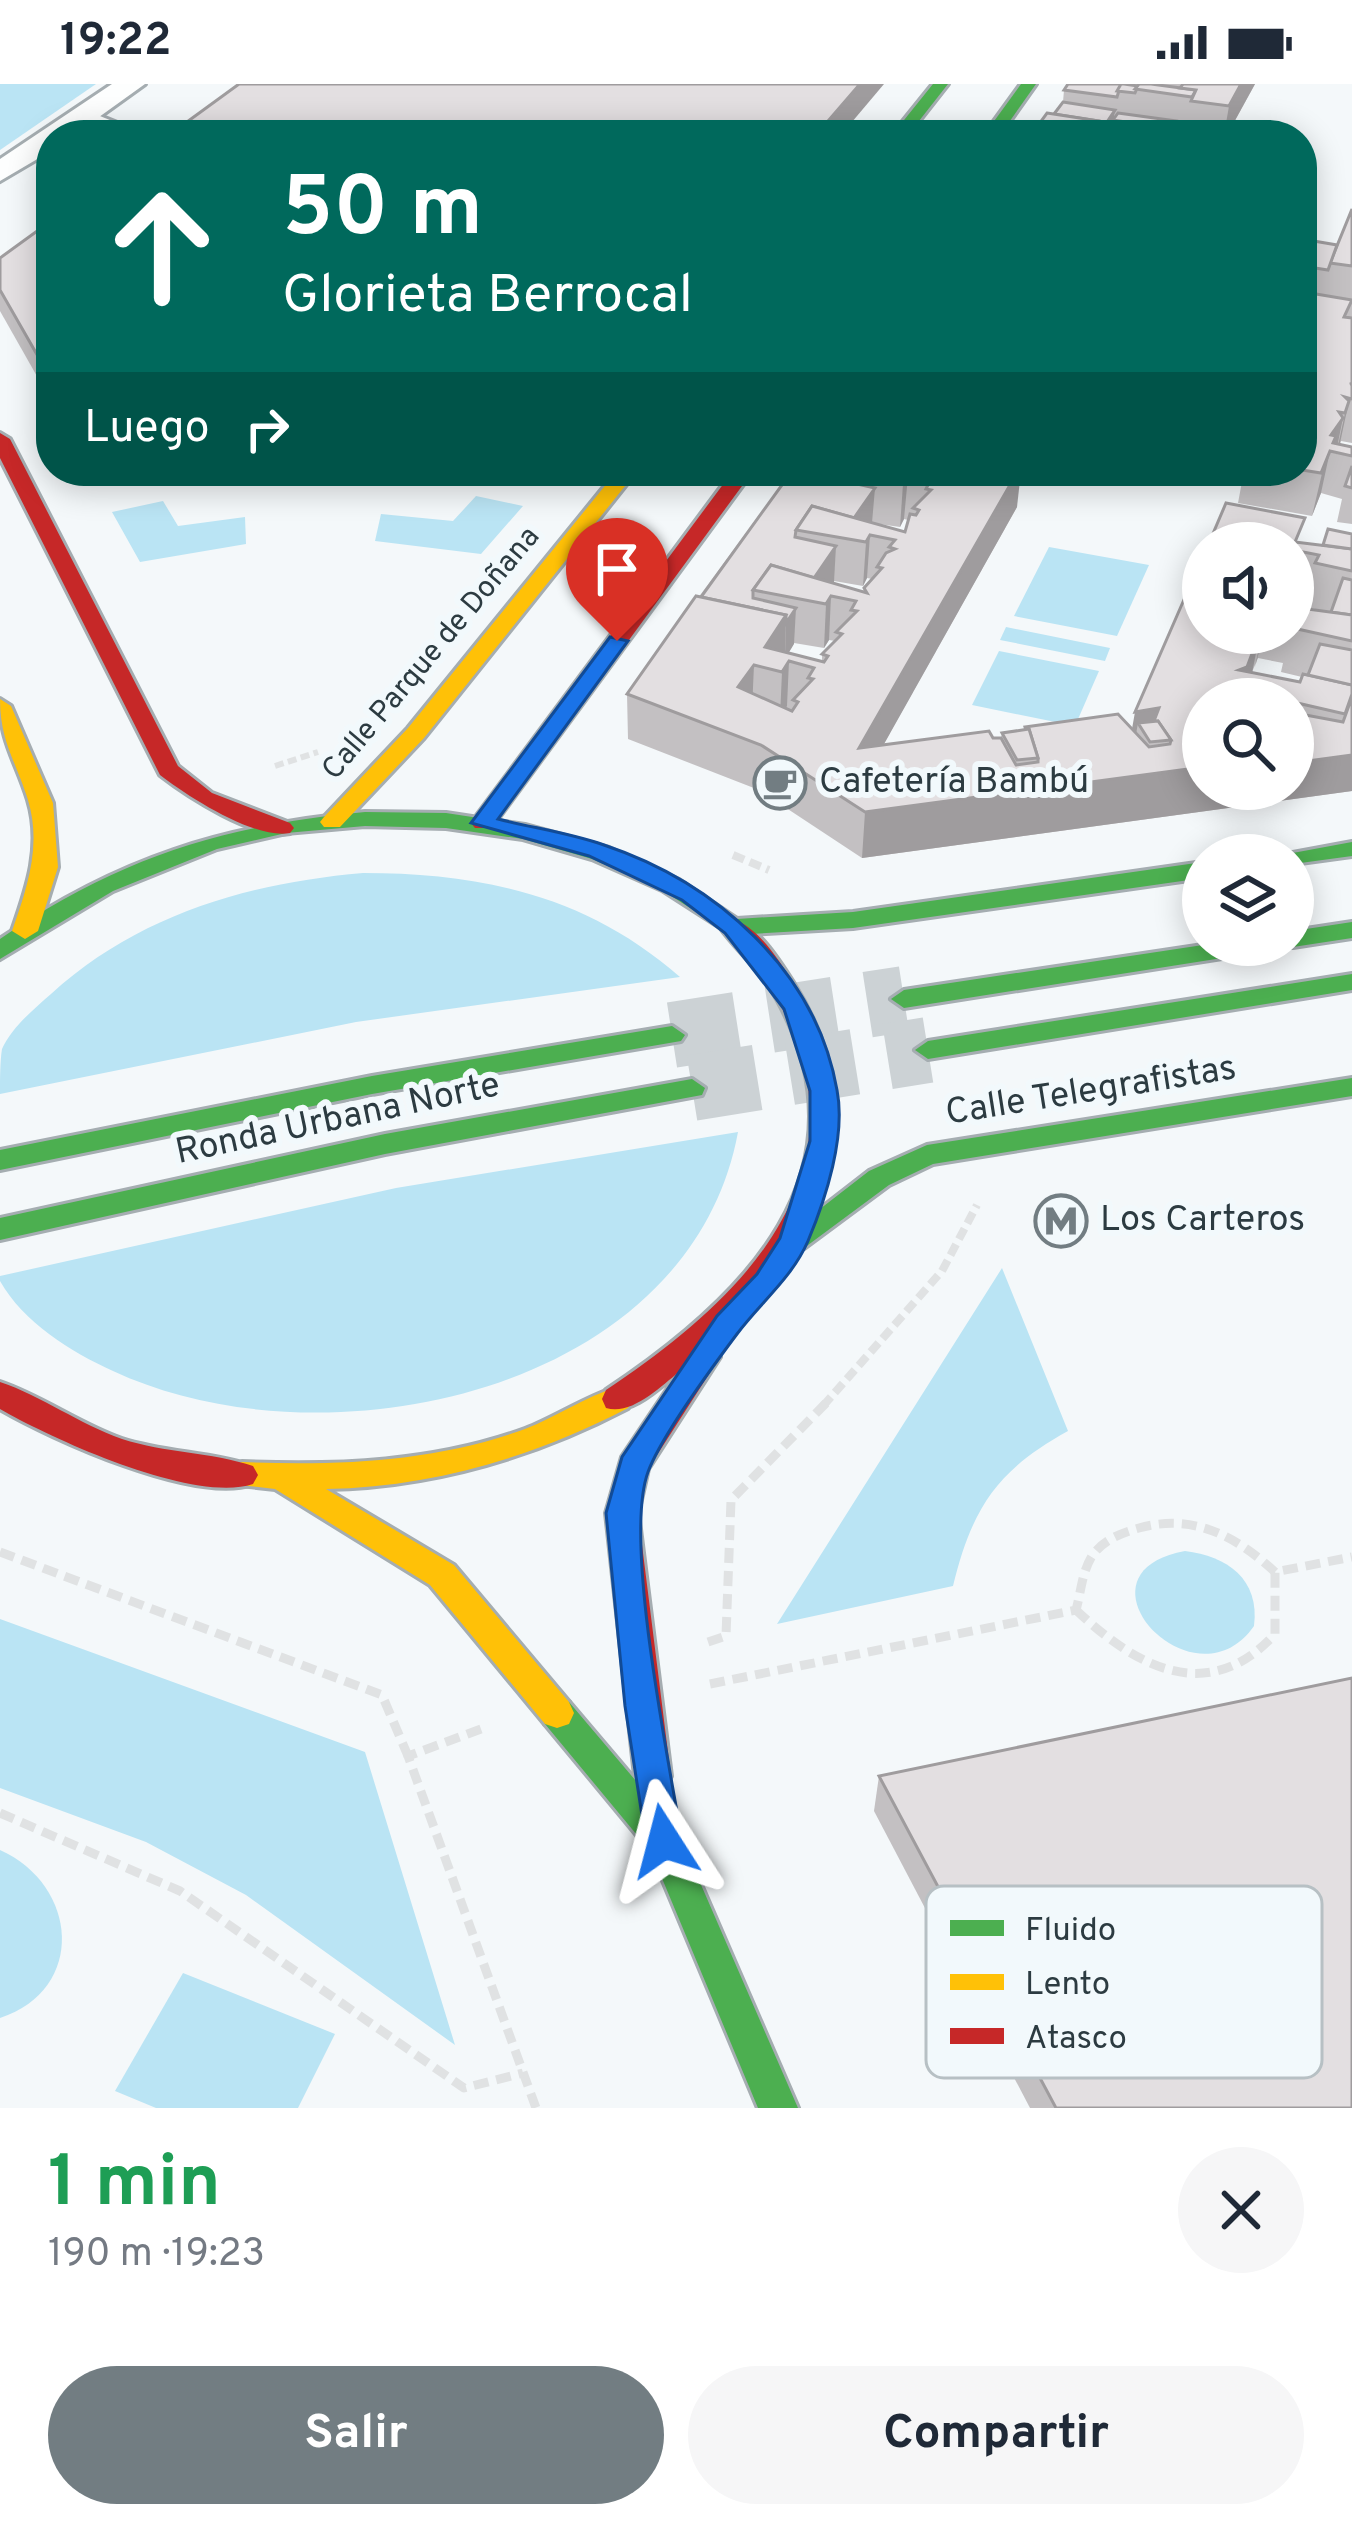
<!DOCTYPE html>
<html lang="es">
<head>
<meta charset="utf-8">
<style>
  :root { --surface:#fff; --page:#f6f6f7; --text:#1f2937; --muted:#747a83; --accent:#727d82 }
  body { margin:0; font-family:Overpass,sans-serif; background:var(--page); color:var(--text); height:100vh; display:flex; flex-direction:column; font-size:45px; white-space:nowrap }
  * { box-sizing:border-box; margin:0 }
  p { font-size:39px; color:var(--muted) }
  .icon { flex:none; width:66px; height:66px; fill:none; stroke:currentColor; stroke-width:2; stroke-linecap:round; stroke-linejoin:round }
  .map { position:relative; height:2024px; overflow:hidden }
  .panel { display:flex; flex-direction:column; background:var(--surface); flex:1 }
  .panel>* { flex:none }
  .hud { position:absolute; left:36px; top:36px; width:1281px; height:366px; border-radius:48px; box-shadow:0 6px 30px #0003; background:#00695c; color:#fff; overflow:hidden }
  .controls { position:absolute; left:1182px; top:438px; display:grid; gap:24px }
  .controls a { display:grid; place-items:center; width:132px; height:132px; border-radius:50%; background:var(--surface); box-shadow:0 6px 30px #0003; font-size:60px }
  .pin { position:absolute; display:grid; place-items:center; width:102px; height:102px; color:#fff; margin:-123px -51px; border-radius:50% 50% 50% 0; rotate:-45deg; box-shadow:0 0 12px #0007 }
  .pin .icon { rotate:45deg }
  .me { position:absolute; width:132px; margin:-66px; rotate:351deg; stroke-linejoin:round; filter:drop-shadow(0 0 9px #0008) }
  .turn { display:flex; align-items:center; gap:42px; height:252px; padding:0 48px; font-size:54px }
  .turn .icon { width:156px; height:156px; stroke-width:2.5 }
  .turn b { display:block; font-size:84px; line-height:102px }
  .then { display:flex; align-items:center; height:114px; padding:0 48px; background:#0003; gap:24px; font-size:45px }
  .round { display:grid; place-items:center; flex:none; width:126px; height:126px; border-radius:63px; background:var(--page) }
  .summary { display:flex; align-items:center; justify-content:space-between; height:204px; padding:0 48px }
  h1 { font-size:72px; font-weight:700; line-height:90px; color:#1e9e55 }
  .cta { display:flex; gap:24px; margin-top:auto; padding:24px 48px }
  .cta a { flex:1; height:138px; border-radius:72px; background:var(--accent); color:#fff; font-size:48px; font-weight:700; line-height:138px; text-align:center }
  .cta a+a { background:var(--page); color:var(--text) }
  .status { display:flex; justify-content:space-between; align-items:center; height:84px; padding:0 60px; background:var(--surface); direction:ltr }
  .status svg { height:33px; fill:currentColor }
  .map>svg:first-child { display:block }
  .green { fill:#bae4f4 }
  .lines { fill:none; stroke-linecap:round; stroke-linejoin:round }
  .primary-tunnel { stroke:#ccd2d5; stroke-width:66; stroke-dasharray:66 33; stroke-linecap:butt }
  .lane-casing { stroke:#a5adb1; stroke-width:6 }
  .street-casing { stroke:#a5adb1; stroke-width:6 }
  .fast-casing { stroke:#a5adb1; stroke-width:6 }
  .slow-casing { stroke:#a5adb1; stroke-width:6 }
  .jam-casing { stroke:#a5adb1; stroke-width:6 }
  .path-far2 { stroke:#e0e2e3; stroke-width:6; stroke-dasharray:9 4.5; stroke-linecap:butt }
  .path-far1 { stroke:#e0e2e3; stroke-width:8; stroke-dasharray:12 6; stroke-linecap:butt }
  .path { stroke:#e0e2e3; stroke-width:9; stroke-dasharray:15 8; stroke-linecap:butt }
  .lane { fill:#fdfefe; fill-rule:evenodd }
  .street { fill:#fdfefe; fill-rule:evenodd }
  .fast { fill:#4caf50; fill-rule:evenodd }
  .slow { fill:#ffc107; fill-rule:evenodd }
  .jam { fill:#c62828; fill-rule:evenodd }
  .wall { fill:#c3c0c2; fill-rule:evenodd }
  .shaded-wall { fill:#9f9c9e }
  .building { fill:#e3dfe1; stroke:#9f9c9e; stroke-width:3; fill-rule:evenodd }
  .route { fill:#1a73e8; stroke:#114b97; stroke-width:3 }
  .labels { text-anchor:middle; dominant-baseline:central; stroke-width:12; stroke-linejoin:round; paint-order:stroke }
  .far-street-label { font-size:30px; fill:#2c3b41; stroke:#f2f9fc }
  .poi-label { font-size:36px; fill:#2c3b41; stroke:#f2f9fc; text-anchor:start }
  .street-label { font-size:36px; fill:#2c3b41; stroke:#f2f9fc }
  .key { fill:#f2f9fc; stroke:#b7c0c4; stroke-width:3 }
  .key-label { font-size:33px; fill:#2c3b41 }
</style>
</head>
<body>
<div class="status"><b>19:22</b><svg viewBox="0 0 49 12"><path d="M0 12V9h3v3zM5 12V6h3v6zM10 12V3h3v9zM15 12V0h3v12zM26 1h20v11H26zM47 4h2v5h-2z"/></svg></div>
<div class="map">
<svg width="1352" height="2024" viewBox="0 0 1352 2024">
  <rect width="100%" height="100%" fill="#f4f8fa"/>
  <g class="green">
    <polygon points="0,0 96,0 0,66"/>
    <polygon points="476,412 523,422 481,470 375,457 381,430 453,437"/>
    <polygon points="163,417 178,442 245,433 246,460 140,478 112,428"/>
    <polygon points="1049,463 1149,481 1117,552 1014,532"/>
    <polygon points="1006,543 1110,564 1105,577 1000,556"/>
    <polygon points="999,567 1099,587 1075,642 972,621"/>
    <path d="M363,789C483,789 588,812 680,893L356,938L0,1010C0,997 0,977 2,965C11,944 35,924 51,910C138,831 248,799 363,789Z"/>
    <path d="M738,1048C690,1309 325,1386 113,1287C71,1268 23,1238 0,1197V1192L396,1104Z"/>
    <path d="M1002,1184L1068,1347C997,1386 972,1424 953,1502L777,1540Z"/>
    <path d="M1185,1467C1227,1472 1260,1495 1254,1542C1194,1628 1064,1489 1185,1467Z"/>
    <polygon points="0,1535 365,1668 455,1961 246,1811 146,1758 0,1704"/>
    <path d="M0,1766C78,1801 87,1905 0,1934Z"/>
    <polygon points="183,1889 335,1950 298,2024 156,2024 115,2007"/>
  </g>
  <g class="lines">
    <g class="primary-tunnel">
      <polyline points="672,951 904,915"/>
      <polyline points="692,1004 928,966"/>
    </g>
    <g class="lane-casing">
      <polygon id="lane" points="80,28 90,28 147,51 125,51 80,34"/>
    </g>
    <g class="street-casing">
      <polygon id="street" points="112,0 145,0 74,51 51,51 51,67 0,97 0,75"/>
    </g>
    <g class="fast-casing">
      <g id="fast">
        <polygon points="933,0 948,0 908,51 892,51"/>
        <polygon points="1021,0 1036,0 1000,51 984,51"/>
        <path d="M365,728L446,729L525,741L609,764L679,796L737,835L853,828L1203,778V794L853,844L732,851L662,806L592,775L523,755L446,744L365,742L286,749L217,765L113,807L0,875V855C118,774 224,741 365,728Z"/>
        <polygon points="1352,758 1352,772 1293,780 1293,771 1282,771"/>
        <polygon points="1352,838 1352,854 1293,863 1285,861 1293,861 1293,847"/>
        <polygon points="1203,861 1267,861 1254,869 904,924 891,915 904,906"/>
        <polygon points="1352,890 1352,906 928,975 915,966 928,957"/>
        <polygon points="672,942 685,951 681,957 372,1010 0,1086 0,1066 372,992"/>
        <polygon points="1352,994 1352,1012 933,1080 889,1101 804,1164 784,1164 780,1156 869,1087 927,1061"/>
        <polygon points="692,995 705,1004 702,1011 385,1070 0,1156 0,1134 385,1050"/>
        <polygon points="557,1614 569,1618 636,1697 641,1681 653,1676 665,1681 682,1757 798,2024 758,2024 651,1768 545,1640 540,1629 545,1618"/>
      </g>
    </g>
    <g class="slow-casing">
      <g id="slow">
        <polygon points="617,387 637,387 424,654 340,743 324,743 320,738 324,733 408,644"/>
        <path d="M0,615L11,622L53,719L58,783L38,847L25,855L12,847C27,804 42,762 28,716C16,677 0,658 0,615Z"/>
        <path d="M617,1303L628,1306L632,1315L628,1324C534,1373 433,1403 326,1405L454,1481L569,1618L574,1629L569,1640L557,1644L545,1640L430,1501L275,1405L231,1400L226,1391L231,1382L242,1378C337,1382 435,1378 525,1345C556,1333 585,1313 617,1303Z"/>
      </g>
    </g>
    <g class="jam-casing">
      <g id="jam">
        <path d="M0,349L10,355L178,682L212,709L290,739L294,744L290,749C255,756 187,712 160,691L0,374Z"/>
        <polygon points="733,387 753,387 491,744 475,744 471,739 475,734"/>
        <path d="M732,835C758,842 780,878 794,900C879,1036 823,1166 710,1263L720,1273L648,1385L638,1429L671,1692L665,1703L653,1708L641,1703L635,1692L606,1429L622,1373L679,1288C660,1303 631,1332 606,1324L602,1315L606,1306C743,1215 873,1089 777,915C762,887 738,868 720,843Z"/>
        <path d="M0,1298C42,1312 79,1340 122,1355C165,1369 211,1368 253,1382L258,1391L253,1400C194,1420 52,1355 0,1325Z"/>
      </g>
    </g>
    <polyline class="path-far2" points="275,682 318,668"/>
    <g class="path-far1">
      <polyline points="733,771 769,786"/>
      <polyline points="823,1322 942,1187 977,1121"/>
    </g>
    <g class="path">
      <polyline points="0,1468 382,1611 408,1672"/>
      <path d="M1076,1526C1137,1584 1209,1622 1275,1550V1488"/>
      <polyline points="708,1558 726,1552 731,1416 826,1319"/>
      <path d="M710,1600L1076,1526C1081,1508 1082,1488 1092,1472C1103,1456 1121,1449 1139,1444C1193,1429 1236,1452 1275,1488L1352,1473"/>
      <polyline points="481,1645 408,1672 536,2024"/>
      <polyline points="0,1729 180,1807 464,2004 523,1989"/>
    </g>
    <use href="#lane" class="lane"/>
    <use href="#street" class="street"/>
    <use href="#fast" class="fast"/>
    <use href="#slow" class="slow"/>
    <use href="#jam" class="jam"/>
  </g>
  <g class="wall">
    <polygon points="1068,0 1255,0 1227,51 1111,51 1112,45 1108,51 1031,51 1054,30 1063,18 1064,6"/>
    <polygon points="1352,125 1352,359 1341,357 1340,360 1352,363 1352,440 1337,438 1342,415 1321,409 1312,432 1238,419 1244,387 1302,387 1302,155 1337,161"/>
    <polygon points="51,137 51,317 0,227 0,174"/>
    <path d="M792,387H927L1017,423L883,661L1001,654L1002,649L1024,646L1025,643L1132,645L1203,549H1293V523L1325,527L1306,523L1308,515L1293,512V459L1323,461L1352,450V707L862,774L759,706L628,655L627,610ZM904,435L908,436L905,448L872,439L900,443ZM867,494L872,495L864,504V508L833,499L834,497L863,502ZM829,556L835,557L822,570V578L788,569L794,559L824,564ZM1258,574L1283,579L1281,588L1302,593L1300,598L1252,588ZM1203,615H1293V705H1203Z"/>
    <polygon points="879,1692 1352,2024 1030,2024 874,1727"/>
  </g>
  <g class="shaded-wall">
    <polygon points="860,0 884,0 841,51 816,51"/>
    <polygon points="1241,0 1255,0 1227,51 1224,51 1229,22"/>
    <polygon points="1115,26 1112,45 1108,51 1099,51"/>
    <polygon points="1349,317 1340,359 1336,371 1345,329"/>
    <polygon points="1343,334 1336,368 1330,367 1321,409 1312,432 1331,351"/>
    <polygon points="1018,387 1021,387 1017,423 856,710 859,664"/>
    <polygon points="908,392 904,435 900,443 903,400"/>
    <polygon points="875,404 872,439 852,438"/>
    <polygon points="870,451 867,494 863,502 866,458"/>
    <polygon points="836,462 834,498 820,519 812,497"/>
    <polygon points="831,512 829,556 824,564 826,520"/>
    <polygon points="796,524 794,560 785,575 786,539"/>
    <polygon points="786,531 785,575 765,563"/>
    <polygon points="1258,549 1260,549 1252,589 1242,597 1238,615 1228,615 1247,565"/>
    <polygon points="1262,549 1264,549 1255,583 1260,559"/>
    <polygon points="789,577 787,622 780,633 782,588"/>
    <polygon points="754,581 752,626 738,603"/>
    <polygon points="1159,624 1150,658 1138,639 1132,673 1127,673 1135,628"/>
    <polygon points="1352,671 1352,707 862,774 865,728 1203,683 1203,705 1293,705 1293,679"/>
  </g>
  <g class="building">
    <polygon points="239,0 860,0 816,51 169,51"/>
    <polygon points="1068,0 1121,0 1117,13 1064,6"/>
    <polygon points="1121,0 1124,0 1138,2 1135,9 1117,7"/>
    <polygon points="1139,0 1151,0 1196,6 1192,13 1135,5"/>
    <polygon points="1183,0 1241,0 1229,22 1191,17 1196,6 1180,4"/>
    <polygon points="1063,18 1115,26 1099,50 1097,49 1099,37 1054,30"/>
    <polygon points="1047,29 1099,37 1089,51 1031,51"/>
    <polygon points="1118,29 1176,37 1171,45 1113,36"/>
    <polygon points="1175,41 1213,47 1210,51 1149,51 1152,46 1170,49"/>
    <polygon points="1352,125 1352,182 1330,179"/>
    <polygon points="51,137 51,295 0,206 0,174"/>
    <polygon points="1302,155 1337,161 1328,186 1302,182"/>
    <polygon points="1316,210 1352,216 1344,233 1352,234 1352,299 1350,300 1352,300 1352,315 1345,313 1349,317 1345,329 1339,328 1343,334 1331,351 1336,352 1333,359 1352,363 1352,372 1330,367 1321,389 1302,386 1302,243"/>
    <polygon points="1302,216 1313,217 1302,243"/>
    <polygon points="1352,382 1352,404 1345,402"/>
    <polygon points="792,387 836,387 840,389 835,395 875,404 854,434 812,422 796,446 795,453 836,462 814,494 771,481 753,506 753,514 796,524 786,539 786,531 701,513"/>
    <path d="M836,387H927L935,389L937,387H1018L859,664L989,647L993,654H1001L1016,681L1038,678V674L1029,645L1026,646L1025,643L1118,630L1149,663L1170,660L1171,656L1158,637H1154L1159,624L1135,628L1203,472V549H1258L1247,565L1253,567L1247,583L1239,586L1300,598L1303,590L1352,601V610L1345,630L1293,618V615H1279L1265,612L1269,602L1242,597L1229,612L1235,615H1203V683L865,728L761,661L627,610L696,512L786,531L765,563L824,578L828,572L822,570L842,550L836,548L857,527L851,526L856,517L831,512L826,520L753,506L771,481L867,509L864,504L882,484L877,483L886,469L895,465L889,463L895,456L870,451L866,458L796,446L812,422L905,448L910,430L916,431L919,426L913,424L931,406L926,405L930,397L908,392L903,400ZM789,577L814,584L808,594L813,595L793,616L798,618L792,627L738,603L754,581L782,588Z"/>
    <polygon points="1226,419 1305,434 1295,458 1352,465 1352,487 1315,479 1319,471 1293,466 1293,459 1209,459"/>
    <polygon points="1328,445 1352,450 1352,465 1323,461"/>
    <polygon points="1343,494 1352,496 1352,531 1331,528"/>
    <polygon points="1293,523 1352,531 1352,557 1293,544 1295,535 1293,535"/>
    <polygon points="1320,560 1352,566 1352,601 1308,591"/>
    <polygon points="1352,613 1352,671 1293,679 1295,629 1343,638"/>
    <polygon points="1158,637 1171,656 1150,658 1138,639"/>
    <polygon points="1029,645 1038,674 1017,676 1002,649"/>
    <polygon points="1352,1594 1352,2024 1056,2024 879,1692"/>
  </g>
  <path class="route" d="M610,553L628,557L498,735C533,744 570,749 604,761C715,798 816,886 837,1006C846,1052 826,1114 808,1157C792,1194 760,1219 737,1250C713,1282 661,1353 648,1388C623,1456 669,1677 682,1757L677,1769L664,1774L651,1769L646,1757L625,1622L606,1429L622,1373L717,1232L757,1190L780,1154L810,1057V1007L784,925L725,849L682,816L589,772L471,739Z"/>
  <defs>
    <g id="cafe-ring" transform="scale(2.7)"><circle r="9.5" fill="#f2f9fc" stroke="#727d82" stroke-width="1.5"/><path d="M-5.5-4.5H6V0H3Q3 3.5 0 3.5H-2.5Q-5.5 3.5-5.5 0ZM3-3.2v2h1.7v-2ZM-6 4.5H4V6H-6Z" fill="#727d82"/></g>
    <g id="metro-ring" transform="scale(2.7)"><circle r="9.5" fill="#f2f9fc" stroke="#727d82" stroke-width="1.5"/><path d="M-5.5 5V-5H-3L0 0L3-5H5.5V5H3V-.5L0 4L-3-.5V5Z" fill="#727d82"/></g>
  </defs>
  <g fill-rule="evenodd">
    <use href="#cafe-ring" x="780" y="699"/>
    <use href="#metro-ring" x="1061" y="1137"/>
  </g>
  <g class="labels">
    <g class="far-street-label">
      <text transform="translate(432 570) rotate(-50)">Calle Parque de Doñana</text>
    </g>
    <g class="poi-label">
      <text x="819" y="699">Cafetería Bambú</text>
      <text x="1100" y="1137">Los Carteros</text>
    </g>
    <g class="street-label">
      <text transform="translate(1091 1008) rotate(-9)">Calle Telegrafistas</text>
      <text transform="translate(338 1036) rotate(-12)">Ronda Urbana Norte</text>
    </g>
  </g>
  <rect x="926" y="1802" width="396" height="192" rx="18" class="key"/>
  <rect x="950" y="1836" width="54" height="16" fill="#4caf50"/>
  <rect x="950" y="1890" width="54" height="16" fill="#ffc107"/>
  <rect x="950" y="1944" width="54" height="16" fill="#c62828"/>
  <g class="key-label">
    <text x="1025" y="1856">Fluido</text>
    <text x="1025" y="1910">Lento</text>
    <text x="1025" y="1964">Atasco</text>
  </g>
</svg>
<div class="controls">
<a><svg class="icon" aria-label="sound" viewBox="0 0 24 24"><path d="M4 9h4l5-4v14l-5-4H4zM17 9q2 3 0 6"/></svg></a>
<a><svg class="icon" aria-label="search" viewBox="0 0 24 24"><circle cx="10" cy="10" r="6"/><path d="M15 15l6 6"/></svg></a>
<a><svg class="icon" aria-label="layers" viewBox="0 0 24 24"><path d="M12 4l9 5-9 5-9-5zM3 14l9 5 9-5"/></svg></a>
</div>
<div class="pin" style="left:617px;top:557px;background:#d93025"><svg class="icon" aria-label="arrive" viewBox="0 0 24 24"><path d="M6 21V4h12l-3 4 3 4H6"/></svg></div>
<svg class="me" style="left:664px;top:1757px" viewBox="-20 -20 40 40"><path d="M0-17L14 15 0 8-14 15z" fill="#1a73e8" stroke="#fff" stroke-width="4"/></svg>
<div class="hud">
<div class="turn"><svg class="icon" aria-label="ahead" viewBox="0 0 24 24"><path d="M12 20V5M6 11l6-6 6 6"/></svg><div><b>50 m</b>Glorieta Berrocal</div></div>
<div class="then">Luego<svg class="icon" aria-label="right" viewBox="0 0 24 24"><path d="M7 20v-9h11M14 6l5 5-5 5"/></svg></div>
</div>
</div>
<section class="panel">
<div class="summary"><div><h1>1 min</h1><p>190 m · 19:23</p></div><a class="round"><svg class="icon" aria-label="close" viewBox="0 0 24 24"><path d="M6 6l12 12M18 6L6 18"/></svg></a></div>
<div class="cta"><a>Salir</a><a>Compartir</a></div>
</section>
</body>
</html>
